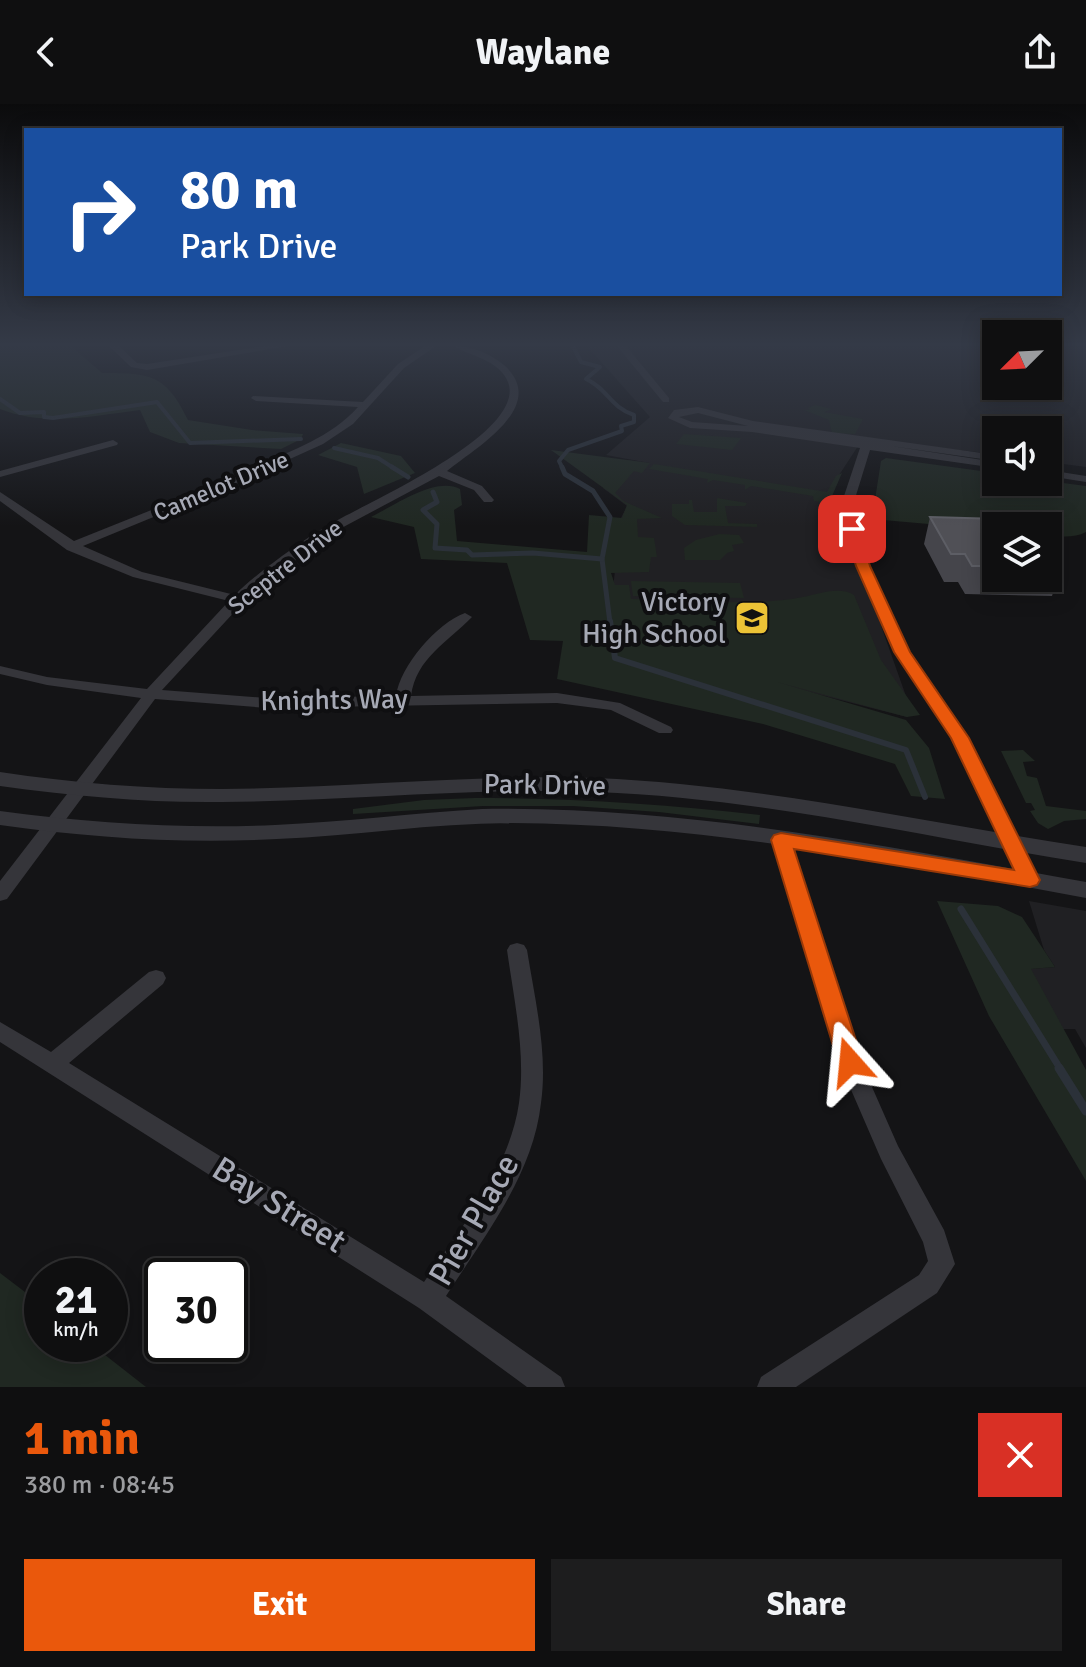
<!DOCTYPE html>
<html lang="en">
<head>
<meta charset="utf-8">
<style>
  :root { --surface:#0f0f10; --page:#1d1d1e; --text:#f1f3f6; --muted:#9b9c9f; --line:#2f2f30; --accent:#ea580c }
  body { margin:0; font-family:Signika,sans-serif; background:var(--page); color:var(--text); height:100vh; display:flex; flex-direction:column; font-size:30px; white-space:nowrap }
  * { box-sizing:border-box; margin:0 }
  p { font-size:26px; color:var(--muted) }
  .icon { flex:none; width:44px; height:44px; fill:none; stroke:currentColor; stroke-width:2; stroke-linecap:round; stroke-linejoin:round }
  .map { position:relative; height:1283px; overflow:hidden }
  .details { display:flex; flex-direction:column; background:var(--surface); flex:1 }
  .details>* { flex:none }
  .top-card { position:absolute; left:24px; top:24px; width:1038px; height:168px; border-radius:0px; box-shadow:0 4px 20px #0003,0 0 0 2px var(--line); background:#1a4fa0; color:#fff; overflow:hidden }
  .needle { width:52px; rotate:246deg }
  .controls { position:absolute; left:982px; top:216px; display:grid; gap:16px }
  .controls a { display:grid; place-items:center; width:80px; height:80px; border-radius:0px; background:var(--surface); box-shadow:0 4px 20px #0003,0 0 0 2px var(--line); font-size:40px }
  .speed { position:absolute; left:24px; top:1154px; display:flex; gap:16px; font-size:40px; font-weight:700; text-align:center }
  .speed>* { display:grid; place-content:center; width:104px; height:104px; border-radius:50%; background:var(--surface); box-shadow:0 4px 20px #0003,0 0 0 2px var(--line); line-height:1 }
  .speed small { font-size:20px; font-weight:400 }
  .speed .limit { border:4px solid #111; border-radius:12px; background:#fff; color:#111 }
  .pin { position:absolute; display:grid; place-items:center; width:68px; height:68px; color:#fff; margin:-34px; border-radius:16px; box-shadow:0 4px 12px #0006 }
  .me { position:absolute; width:88px; margin:-44px; rotate:342deg; stroke-linejoin:round; filter:drop-shadow(0 0 6px #0008) }
  .turn { display:flex; align-items:center; gap:28px; height:168px; padding:0 24px; font-size:36px }
  .turn .icon { width:104px; height:104px; stroke-width:2.5 }
  .turn b { display:block; font-size:56px; line-height:68px }
  .round { display:grid; place-items:center; flex:none; width:84px; height:84px; border-radius:0px; background:var(--page) }
  .head { display:flex; align-items:center; justify-content:space-between; height:136px; padding:0 24px }
  h1 { font-size:48px; font-weight:700; line-height:60px; color:var(--accent) }
  .button { display:flex; gap:16px; margin-top:auto; padding:16px 24px }
  .button a { flex:1; height:92px; border-radius:0px; background:var(--accent); color:#fff; font-size:32px; font-weight:700; line-height:92px; text-align:center }
  .button a+a { background:var(--page); color:var(--text) }
  header { display:flex; justify-content:space-between; align-items:center; height:104px; padding:0 24px; background:var(--surface); font-size:36px; font-weight:700 }
  .map>svg:first-child { display:block }
  .built { fill:#202023 }
  .green { fill:#202822 }
  .lines { fill:none; stroke-linecap:round; stroke-linejoin:round }
  .stream-far4 { stroke:#2b3139; stroke-width:4 }
  .stream-far3 { stroke:#2b3139; stroke-width:5 }
  .stream-far2 { stroke:#2b3139; stroke-width:6 }
  .stream-far1 { stroke:#2b3139; stroke-width:7 }
  .stream { stroke:#2b3139; stroke-width:9 }
  .minor { fill:#35353a; fill-rule:evenodd }
  .tertiary { fill:#35353a; fill-rule:evenodd }
  .wall { fill:#45454b }
  .building { fill:#505056; stroke:#5d5e65; stroke-width:2 }
  .route { fill:#ea580c; stroke:#983908; stroke-width:2 }
  .labels { text-anchor:middle; dominant-baseline:central; stroke-width:8; stroke-linejoin:round; paint-order:stroke }
  .far-street-label { font-size:24px; fill:#a6a9b5; stroke:#0f0f11 }
  .poi-label { font-size:28px; fill:#a6a9b5; stroke:#0f0f11; text-anchor:end }
  .street-label { font-size:28px; fill:#a6a9b5; stroke:#0f0f11 }
  .near-street-label { font-size:34px; fill:#a6a9b5; stroke:#0f0f11 }
</style>
</head>
<body>
<header><svg class="icon" aria-label="back" viewBox="0 0 24 24"><path d="M15 5l-7 7 7 7"/></svg>Waylane<svg class="icon" aria-label="share" viewBox="0 0 24 24"><path d="M12 15V3M7 8l5-5 5 5M5 13v7h14v-7"/></svg></header>
<div class="map">
<svg width="1086" height="1283" viewBox="0 0 1086 1283">
  <rect width="100%" height="100%" fill="#141416"/>
  <g class="built">
    <polygon points="587,242 996,242 996,282 1048,282 1048,242 1086,242 1086,363 1048,358 1048,326 996,326 996,350 862,336 828,388 835,392 912,609 907,613 637,544 613,484 621,414 627,402 603,384 628,356 649,359 606,351 650,313"/>
    <polygon points="1029,797 1086,807 1086,944 1075,925 1063,925 1030,865 1055,863 1044,846"/>
  </g>
  <g class="green">
    <path d="M71,242L102,269C150,269 166,270 188,316L252,326L303,330L301,335L281,345L179,339L150,328L140,306C92,312 46,323 0,305V242Z"/>
    <polygon points="815,301 832,305 824,308 863,315 855,330 832,329 829,316 804,306 810,306 808,304"/>
    <polygon points="684,330 741,334 732,346 676,340"/>
    <polygon points="341,339 401,352 415,369 364,390 357,363 318,351"/>
    <path d="M551,346L650,359L642,369L634,367L615,389L623,397L662,414L637,415L638,433L654,434L657,453H651L649,468L611,469L615,481H629L631,495C683,496 755,503 803,493C814,491 840,481 854,491L881,556L920,611L907,613L777,578L906,616L929,644L945,695L911,692L895,660L763,620L557,575L563,537L530,536L507,459L421,455L414,423L371,413C395,401 436,372 460,385L462,401L454,406L457,437L587,448L589,411L622,414L627,401Z"/>
    <path d="M886,354L996,369V378L1048,377L1086,382V428C1075,434 1060,433 1048,431V422H996V426L872,415L881,357Z"/>
    <polygon points="654,360 827,388 836,372 842,369 829,399 814,397 813,392 751,382 745,386 745,381 713,376 707,379 708,375 649,365"/>
    <polygon points="717,394 747,399 745,402 725,402 728,419 757,420 757,423 685,421 672,412 672,400 689,400 689,396 692,396 694,408 717,408"/>
    <polygon points="720,430 739,431 744,439 732,441 734,447 727,449 720,456 685,456 684,444 696,436"/>
    <polygon points="631,477 740,479 744,494 633,492"/>
    <polygon points="1023,646 1035,657 1023,658 1027,672 1037,674 1046,702 1086,707 1086,715 1064,717 1048,725 1038,719 1030,707 1035,706 1031,699 1026,699 1001,647"/>
    <path d="M475,694C571,694 664,700 760,711L759,720L659,708L573,702H483L353,710V705L424,696Z"/>
    <polygon points="937,797 998,802 1022,813 1055,863 1031,865 1086,966 1086,1077 989,912"/>
    <polygon points="0,1169 42,1201 42,1240 91,1240 146,1283 0,1283"/>
  </g>
  <g class="lines">
    <g class="stream-far4">
      <polyline points="0,295 20,309 44,308 44,313 53,314 157,298 190,339 301,335"/>
      <polyline points="334,344 378,354 395,365"/>
      <path d="M563,365L559,357L568,346L622,327L621,322L634,318V311C610,303 608,285 586,275L600,263L581,258L573,242"/>
    </g>
    <g class="stream-far3">
      <polyline points="392,363 408,373"/>
      <polyline points="562,363 565,370 593,387 610,413 602,455 610,519"/>
      <polyline points="433,388 437,398 423,406 437,420 435,444 467,446 472,451 533,449 602,455"/>
    </g>
    <polyline class="stream-far2" points="610,517 615,554 906,646 925,693"/>
    <polyline class="stream-far1" points="961,805 1061,966"/>
    <polyline class="stream" points="1059,964 1086,1007"/>
    <g class="minor">
      <polygon points="109,242 119,242 137,259 147,260 264,242 288,242 147,266 131,263"/>
      <path d="M425,242H436L404,264L353,320L323,340L241,377L83,442L142,468L235,491C254,471 303,436 327,422C363,400 528,330 508,278C499,256 471,252 453,242C472,242 489,249 504,261C550,302 475,344 447,367L482,382L494,396L492,398H484L474,386L439,372L334,428L251,490L162,586L267,594L396,592C400,562 437,519 465,509L472,513C448,538 416,554 411,592L557,589L620,599L671,623L673,626L671,629H659L611,606L557,599L267,604L155,595L7,795L0,797V777L141,594L47,581L0,570V562L47,573L147,585L229,497L133,473L67,446L0,397V388L74,437C135,412 197,389 257,362C293,346 331,333 358,303L256,297L251,294L253,292L363,298L398,260Z"/>
      <polygon points="617,242 626,242 669,294 669,298 663,298"/>
      <path d="M698,303L753,317L996,351V357L891,342L996,358V364L870,346L853,401L869,462L909,548L968,634L1039,776L1037,781H1023L1021,776L952,634L895,548L857,462L841,401L860,344L752,328L690,324L668,314L674,306ZM698,309L748,322L692,318L679,313Z"/>
      <polygon points="113,336 118,339 117,341 0,373 0,367"/>
      <polygon points="1048,366 1086,372 1086,378 1048,372"/>
      <polygon points="781,730 787,732 790,736 861,958 898,1042 944,1126 955,1160 937,1189 796,1283 757,1283 761,1273 919,1171 928,1157 923,1138 881,1055 839,958 772,736 775,732"/>
      <path d="M517,839L524,841L527,846C535,896 548,949 541,999C533,1071 484,1133 446,1192L561,1273L565,1283H527L419,1204L0,938V918L51,948L149,868L156,866L163,868L166,874L163,880L69,959L424,1178C461,1123 509,1067 519,999C526,949 514,896 507,846L510,841Z"/>
    </g>
    <g class="tertiary">
      <path d="M0,668C74,679 147,685 222,685C347,684 471,670 596,674C761,681 923,718 1086,743V759C923,733 761,694 596,688C472,683 347,697 222,698C147,699 74,692 0,682Z"/>
      <path d="M482,705C685,702 887,742 1086,778V794C897,759 705,720 512,719C433,719 355,732 277,735C184,740 92,734 0,721V707C91,719 183,725 275,721C344,718 413,709 482,705Z"/>
    </g>
  </g>
  <polygon class="wall" points="930,413 996,422 996,474 1048,474 1048,438 1058,453 1057,457 1061,463 1052,492 965,490 958,478 944,478 924,440"/>
  <g class="building">
    <polygon points="930,413 1032,416 1036,422 996,422 996,462 972,462 965,450 951,450"/>
    <polygon points="1048,438 1058,453 1054,453 1061,463 1048,463"/>
  </g>
  <linearGradient id="sky" x2="0" y2="1"><stop stop-color="#0b0b0c"/><stop offset="0.57" stop-color="#343a47"/><stop offset="1" stop-color="#343a47" stop-opacity="0"/></linearGradient>
  <rect width="1086" height="422" fill="url(#sky)"/>
  <polygon class="route" points="852,421 859,425 870,462 910,548 969,634 1040,776 1037,781 1030,783 794,745 863,958 859,965 850,968 842,965 838,958 771,736 774,731 781,729 1014,766 951,634 894,548 856,462 845,425"/>
  <defs>
    <g id="school-square" transform="scale(1.8)"><rect x="-9" y="-9" width="18" height="18" rx="4" fill="#ecc336" stroke="#0f0f11"/><path d="M0-5L7-2L0 1L-7-2ZM-4 1L0 2.5L4 1V4Q0 6-4 4Z" fill="#111"/></g>
  </defs>
  <g fill-rule="evenodd">
    <use href="#school-square" x="752" y="514"/>
  </g>
  <g class="labels">
    <g class="far-street-label">
      <text transform="translate(221 382) rotate(-23)">Camelot Drive</text>
      <text transform="translate(285 463) rotate(-38)">Sceptre Drive</text>
    </g>
    <g class="poi-label">
      <text x="726" y="498">Victory<tspan x="726" dy="32">High School</tspan></text>
    </g>
    <g class="street-label">
      <text transform="translate(334 596) rotate(-1)">Knights Way</text>
      <text transform="translate(545 681) rotate(1)">Park Drive</text>
    </g>
    <g class="near-street-label">
      <text transform="translate(279 1101) rotate(32)">Bay Street</text>
      <text transform="translate(474 1116) rotate(-60)">Pier Place</text>
    </g>
  </g>
</svg>
<div class="controls">
<a><svg class="needle" viewBox="-14 -14 28 28"><path d="M0-13l5 13h-10z" fill="#e53935"/><path d="M0 13l5-13h-10z" fill="#9b9c9f"/></svg></a>
<a><svg class="icon" aria-label="sound" viewBox="0 0 24 24"><path d="M4 9h4l5-4v14l-5-4H4zM17 9q2 3 0 6"/></svg></a>
<a><svg class="icon" aria-label="layers" viewBox="0 0 24 24"><path d="M12 4l9 5-9 5-9-5zM3 14l9 5 9-5"/></svg></a>
</div>
<div class="speed"><div>21<small>km/h</small></div><div class="limit">30</div></div>
<div class="pin" style="left:852px;top:425px;background:#d93025"><svg class="icon" aria-label="arrive" viewBox="0 0 24 24"><path d="M6 21V4h12l-3 4 3 4H6"/></svg></div>
<svg class="me" style="left:850px;top:958px" viewBox="-20 -20 40 40"><path d="M0-17L14 15 0 8-14 15z" fill="#ea580c" stroke="#fff" stroke-width="4"/></svg>
<div class="top-card">
<div class="turn"><svg class="icon" aria-label="right" viewBox="0 0 24 24"><path d="M7 20v-9h11M14 6l5 5-5 5"/></svg><div><b>80 m</b>Park Drive</div></div>
</div>
</div>
<section class="details">
<div class="head"><div><h1>1 min</h1><p>380 m · 08:45</p></div><a class="round" style="background:#d93025;color:#fff"><svg class="icon" aria-label="close" viewBox="0 0 24 24"><path d="M6 6l12 12M18 6L6 18"/></svg></a></div>
<div class="button"><a>Exit</a><a>Share</a></div>
</section>
</body>
</html>
